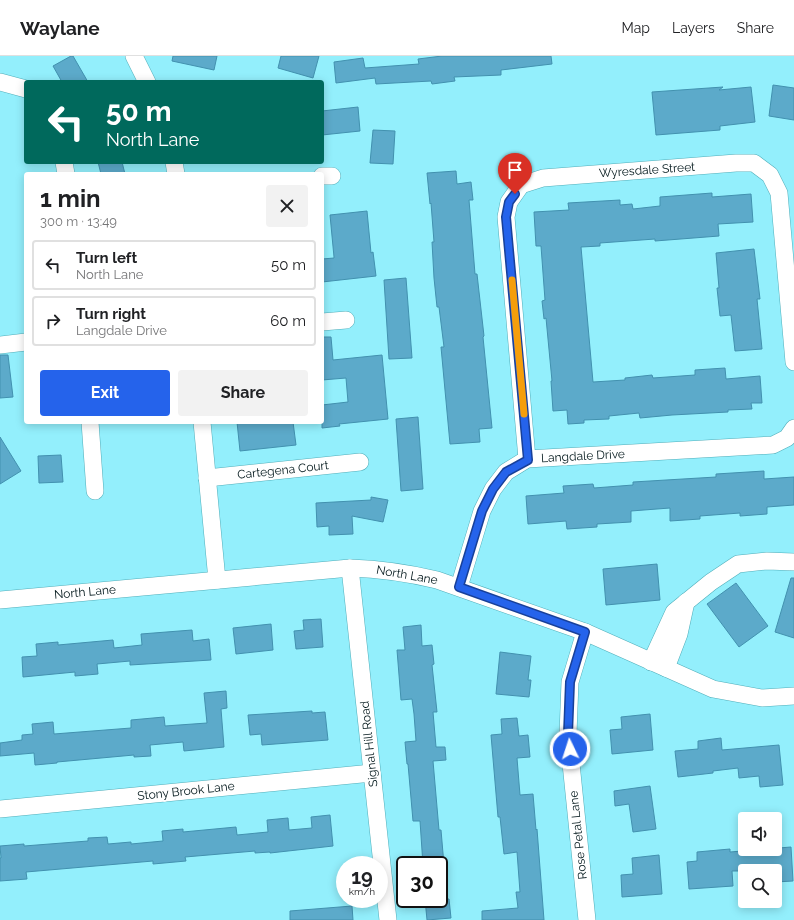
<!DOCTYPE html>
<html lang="en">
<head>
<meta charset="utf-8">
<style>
  :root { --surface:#fff; --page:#f2f2f2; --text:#202124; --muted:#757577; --line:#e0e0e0; --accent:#2563eb }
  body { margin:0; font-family:Raleway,sans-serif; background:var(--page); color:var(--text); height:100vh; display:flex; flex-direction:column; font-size:15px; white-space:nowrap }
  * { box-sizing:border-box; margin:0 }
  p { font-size:13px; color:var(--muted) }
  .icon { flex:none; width:22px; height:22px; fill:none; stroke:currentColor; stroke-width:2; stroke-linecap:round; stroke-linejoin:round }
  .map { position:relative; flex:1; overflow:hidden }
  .side { position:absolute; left:24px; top:116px; width:300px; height:252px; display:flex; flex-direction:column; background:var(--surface); border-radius:4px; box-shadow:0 2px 10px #0003 }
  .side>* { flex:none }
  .banner { position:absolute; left:24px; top:24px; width:300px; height:84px; border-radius:4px; box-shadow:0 2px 10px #0003; background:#00695c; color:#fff; overflow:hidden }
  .controls { position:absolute; left:738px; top:756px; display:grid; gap:8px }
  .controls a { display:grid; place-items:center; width:44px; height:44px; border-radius:4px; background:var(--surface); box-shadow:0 2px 10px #0003; font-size:20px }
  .speed { position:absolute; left:336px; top:800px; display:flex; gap:8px; font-size:20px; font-weight:700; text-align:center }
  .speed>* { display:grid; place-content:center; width:52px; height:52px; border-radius:50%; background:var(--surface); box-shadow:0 2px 10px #0003; line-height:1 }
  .speed small { font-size:10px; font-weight:400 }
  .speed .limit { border:2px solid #111; border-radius:6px; background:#fff; color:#111 }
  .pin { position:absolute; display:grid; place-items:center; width:34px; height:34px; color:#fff; margin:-41px -17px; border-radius:50% 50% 50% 0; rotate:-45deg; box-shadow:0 0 4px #0007 }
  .pin .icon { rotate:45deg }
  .me { position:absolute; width:44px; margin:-22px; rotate:356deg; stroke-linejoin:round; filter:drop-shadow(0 0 3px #0008) }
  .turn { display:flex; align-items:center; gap:14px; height:84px; padding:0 16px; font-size:18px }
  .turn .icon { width:52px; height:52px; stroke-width:2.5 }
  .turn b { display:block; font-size:28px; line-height:34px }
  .round { display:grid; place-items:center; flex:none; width:42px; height:42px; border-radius:4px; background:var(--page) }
  .head { display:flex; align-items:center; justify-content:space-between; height:68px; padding:0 16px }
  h1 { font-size:24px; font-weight:700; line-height:30px }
  .primary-button { display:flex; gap:8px; margin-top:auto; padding:8px 16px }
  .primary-button a { flex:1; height:46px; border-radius:4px; background:var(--accent); color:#fff; font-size:16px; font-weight:700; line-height:46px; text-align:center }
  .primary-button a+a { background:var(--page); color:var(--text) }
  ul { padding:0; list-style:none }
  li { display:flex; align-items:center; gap:12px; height:50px; margin:0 8px 6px; padding:0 8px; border:2px solid var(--line); border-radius:4px }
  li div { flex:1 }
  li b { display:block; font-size:15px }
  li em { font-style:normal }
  header { display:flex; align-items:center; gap:24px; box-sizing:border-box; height:56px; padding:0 20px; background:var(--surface); border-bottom:1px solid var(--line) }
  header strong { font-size:19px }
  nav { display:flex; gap:22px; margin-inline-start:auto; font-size:14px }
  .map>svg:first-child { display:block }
  .building { fill:#5caaca; stroke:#4291af }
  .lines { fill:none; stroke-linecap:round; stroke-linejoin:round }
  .minor-casing { stroke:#50aeba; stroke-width:18 }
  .minor { stroke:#fff; stroke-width:17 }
  .route-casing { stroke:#184099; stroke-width:10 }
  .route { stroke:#2563eb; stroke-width:7 }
  .slow { stroke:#f59e0b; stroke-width:7 }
  .labels { text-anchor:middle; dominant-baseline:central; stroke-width:3.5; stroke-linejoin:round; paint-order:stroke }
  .street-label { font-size:12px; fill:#00161a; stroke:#fff }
</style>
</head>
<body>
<header>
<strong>Waylane</strong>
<nav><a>Map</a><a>Layers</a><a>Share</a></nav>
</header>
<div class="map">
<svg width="794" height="864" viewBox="0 0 794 864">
  <rect width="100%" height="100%" fill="#93effc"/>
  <g class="building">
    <polygon points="71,0 73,0 88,26 62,26 53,10"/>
    <polygon points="173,0 217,0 214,14 172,5"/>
    <polygon points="281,0 319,0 313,22 278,12"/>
    <polygon points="442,0 551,0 552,8 501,14 501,19 454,21 455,25 432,28 431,25 376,28 375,22 336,27 334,6 363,2 365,12 419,8 418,3"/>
    <polygon points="773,29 794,32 794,64 769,60"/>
    <polygon points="723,31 719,34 751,31 755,66 720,70 720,74 656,79 652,36"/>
    <polygon points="358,51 360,75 322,79 322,55"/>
    <polygon points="373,74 395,75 393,108 370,107"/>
    <polygon points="98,106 122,106 125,118 101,118"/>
    <polygon points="456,115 457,128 471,126 473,144 469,144 475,218 477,218 484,280 483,281 492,372 479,373 480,386 450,388 441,291 444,291 439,251 437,251 434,222 432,186 434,186 431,147 430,148 427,117"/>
    <polygon points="712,137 712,141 751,138 753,166 718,168 719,180 655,185 655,183 600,187 600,190 581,191 593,326 625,324 625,322 652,319 653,322 695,319 695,314 725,312 726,323 760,320 762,347 751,347 752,353 728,354 728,356 672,359 640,362 639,357 609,360 609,363 584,364 584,367 568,368 567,354 553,355 551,325 552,325 546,262 544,263 542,245 545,244 541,190 536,190 534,156 569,154 568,147 620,144 620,149 632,148 633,153 660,150 660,141"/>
    <polygon points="367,155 371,197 373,196 376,220 322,226 322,203 334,202 334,201 330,159"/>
    <polygon points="754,193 760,243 757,243 762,293 735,295 731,259 720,260 717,232 719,232 716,197"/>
    <polygon points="406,222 412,302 389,303 384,224"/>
    <polygon points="322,281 331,281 333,304 382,299 388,363 339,368 340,370 322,372 322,349 348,346 346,322 322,324"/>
    <polygon points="0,299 8,299 13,341 0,342"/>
    <polygon points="418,361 423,433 401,435 396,363"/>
    <polygon points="237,366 293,366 296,389 240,395"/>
    <polygon points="0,381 21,415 0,428"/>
    <polygon points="61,399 63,426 39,427 38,400"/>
    <polygon points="764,415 764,423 794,421 794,449 767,451 767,458 740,460 740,457 700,460 700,463 670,465 670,452 631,455 631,466 597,468 597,471 567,473 566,465 528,468 526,440 564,437 563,430 593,428 594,432 633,429 633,426 716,421 716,418"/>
    <polygon points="371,441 388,444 383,466 352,460 353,478 329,479 329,470 317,471 316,447 371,444"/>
    <polygon points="657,508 660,544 606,549 603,513"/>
    <polygon points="791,522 794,522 794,582 775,576"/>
    <polygon points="736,527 768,570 739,591 707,548"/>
    <polygon points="321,563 323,591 296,593 294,575 304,574 303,564"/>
    <polygon points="271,568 273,594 236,598 233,572"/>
    <polygon points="421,569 422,590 432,589 434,608 432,609 437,656 433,656 436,691 445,691 446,704 433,705 439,774 441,774 444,809 423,809 420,765 413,765 408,708 407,708 405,686 416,685 414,658 412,643 401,644 397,594 405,594 403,571"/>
    <polygon points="192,574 193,585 209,583 211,604 130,609 130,605 97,608 98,618 75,620 75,616 23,621 22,601 37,600 36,588 58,586 58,589 113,584 114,592 142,589 141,578"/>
    <polygon points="500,596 531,600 528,624 531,624 529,641 496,638"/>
    <polygon points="226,635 227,652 221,653 224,691 184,695 183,686 150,689 151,700 134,701 134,699 57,706 57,707 35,709 34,697 0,700 0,687 22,684 22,679 33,678 32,668 53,666 54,678 131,672 131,664 164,661 165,670 207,667 204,637"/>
    <polygon points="312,655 312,657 325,656 328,684 262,689 261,678 250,679 248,659"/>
    <polygon points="650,658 653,694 612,698 610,674 622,673 621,661"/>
    <polygon points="517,662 519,680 528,679 530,701 517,702 520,739 533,738 536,774 537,773 544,864 482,864 482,855 518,852 516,836 520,836 517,796 504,798 500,761 498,761 491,679 502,678 501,663"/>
    <polygon points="721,682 722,694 779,689 783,729 760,731 759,720 739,722 738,712 713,715 713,717 678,721 675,695 698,693 698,685"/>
    <polygon points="650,730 656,773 633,776 629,748 615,750 614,735"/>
    <polygon points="330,759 333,790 270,797 270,796 255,797 255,795 185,801 186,805 153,808 153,805 26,816 27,823 0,825 0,802 1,802 0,790 24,788 24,790 88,785 88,782 107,781 108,788 131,786 131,788 163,785 162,775 183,773 183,776 236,771 237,779 268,776 267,764 288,762 289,774 312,772 311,761"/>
    <polygon points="791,791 793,825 775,826 775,815 732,815 733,830 689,833 687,806 697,805 697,796 730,793 730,796"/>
    <polygon points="659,799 662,838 622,841 621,819 633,818 632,802"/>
    <polygon points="425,843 449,843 451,862 427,864"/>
    <polygon points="352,850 353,864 290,864 290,855"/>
  </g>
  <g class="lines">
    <g class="minor-casing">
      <g id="minor">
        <polyline points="134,0 147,26"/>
        <polyline points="0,26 26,33"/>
        <polyline points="64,106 66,118"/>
        <polyline points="174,106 176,118"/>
        <polyline points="322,120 332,120"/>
        <polyline points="322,266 346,264"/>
        <polyline points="0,289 26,286"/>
        <polyline points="90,366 95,435"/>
        <polyline points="202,366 217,524"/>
        <polyline points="527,403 506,161 509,146 521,129 543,122 736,107 754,107 770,119 779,137 794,306"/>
        <polyline points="207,422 360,406"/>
        <polyline points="350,512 388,864"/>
        <polyline points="459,531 482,455 493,433 506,416 527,403 773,389 787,382 794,372"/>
        <path d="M0,544L350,512C380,513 408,517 437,524L585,576L713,633L762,642L794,640"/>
        <polyline points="585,576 570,626 568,678 587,864"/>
        <polyline points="651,606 674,556 711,526 738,508 767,505 794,506"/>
        <polyline points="666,612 679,578 686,546"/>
        <polyline points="0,753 372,717"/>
      </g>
    </g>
    <use href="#minor" class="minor"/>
  </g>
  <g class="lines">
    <g class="route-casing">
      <polyline id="route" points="515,138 509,146 506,161 528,404 506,416 493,433 482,455 459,531 585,576 570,626 568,678 570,693"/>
    </g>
    <use href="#route" class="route"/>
    <polyline class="slow" points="512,224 524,358"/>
  </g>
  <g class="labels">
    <g class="street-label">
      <text transform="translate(647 114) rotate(-4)">Wyresdale Street</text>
      <text transform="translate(583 400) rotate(-3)">Langdale Drive</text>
      <text transform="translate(283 414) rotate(-6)">Cartegena Court</text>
      <text transform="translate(407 519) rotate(10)">North Lane</text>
      <text transform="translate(85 536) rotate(-5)">North Lane</text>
      <text transform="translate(369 688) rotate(-96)">Signal Hill Road</text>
      <text transform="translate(186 735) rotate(-6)">Stony Brook Lane</text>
      <text transform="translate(578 779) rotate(-96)">Rose Petal Lane</text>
    </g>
  </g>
</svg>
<div class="controls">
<a><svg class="icon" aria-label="sound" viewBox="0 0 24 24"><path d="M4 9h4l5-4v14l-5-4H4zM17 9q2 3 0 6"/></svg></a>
<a><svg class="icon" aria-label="search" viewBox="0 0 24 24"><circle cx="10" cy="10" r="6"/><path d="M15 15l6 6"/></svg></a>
</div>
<div class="speed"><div>19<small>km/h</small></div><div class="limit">30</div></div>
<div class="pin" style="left:515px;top:138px;background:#d93025"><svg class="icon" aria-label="arrive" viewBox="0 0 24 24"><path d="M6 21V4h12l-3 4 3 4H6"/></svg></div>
<svg class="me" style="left:570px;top:693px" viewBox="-20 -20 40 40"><circle r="17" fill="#2563eb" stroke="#fff" stroke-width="3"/><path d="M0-11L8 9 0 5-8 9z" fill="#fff"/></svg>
<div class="banner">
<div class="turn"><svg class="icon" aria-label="left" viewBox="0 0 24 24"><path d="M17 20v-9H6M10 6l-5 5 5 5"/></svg><div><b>50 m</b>North Lane</div></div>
</div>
<section class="side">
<div class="head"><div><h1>1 min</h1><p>300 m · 13:49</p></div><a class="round"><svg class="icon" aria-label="close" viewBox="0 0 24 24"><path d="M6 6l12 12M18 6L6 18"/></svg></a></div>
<ul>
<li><svg class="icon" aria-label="left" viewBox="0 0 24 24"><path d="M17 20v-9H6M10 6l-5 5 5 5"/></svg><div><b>Turn left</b><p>North Lane</p></div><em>50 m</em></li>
<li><svg class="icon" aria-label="right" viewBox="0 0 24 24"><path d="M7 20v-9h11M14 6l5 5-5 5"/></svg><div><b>Turn right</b><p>Langdale Drive</p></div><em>60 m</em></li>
</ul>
<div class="primary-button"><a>Exit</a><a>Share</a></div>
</section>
</div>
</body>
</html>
